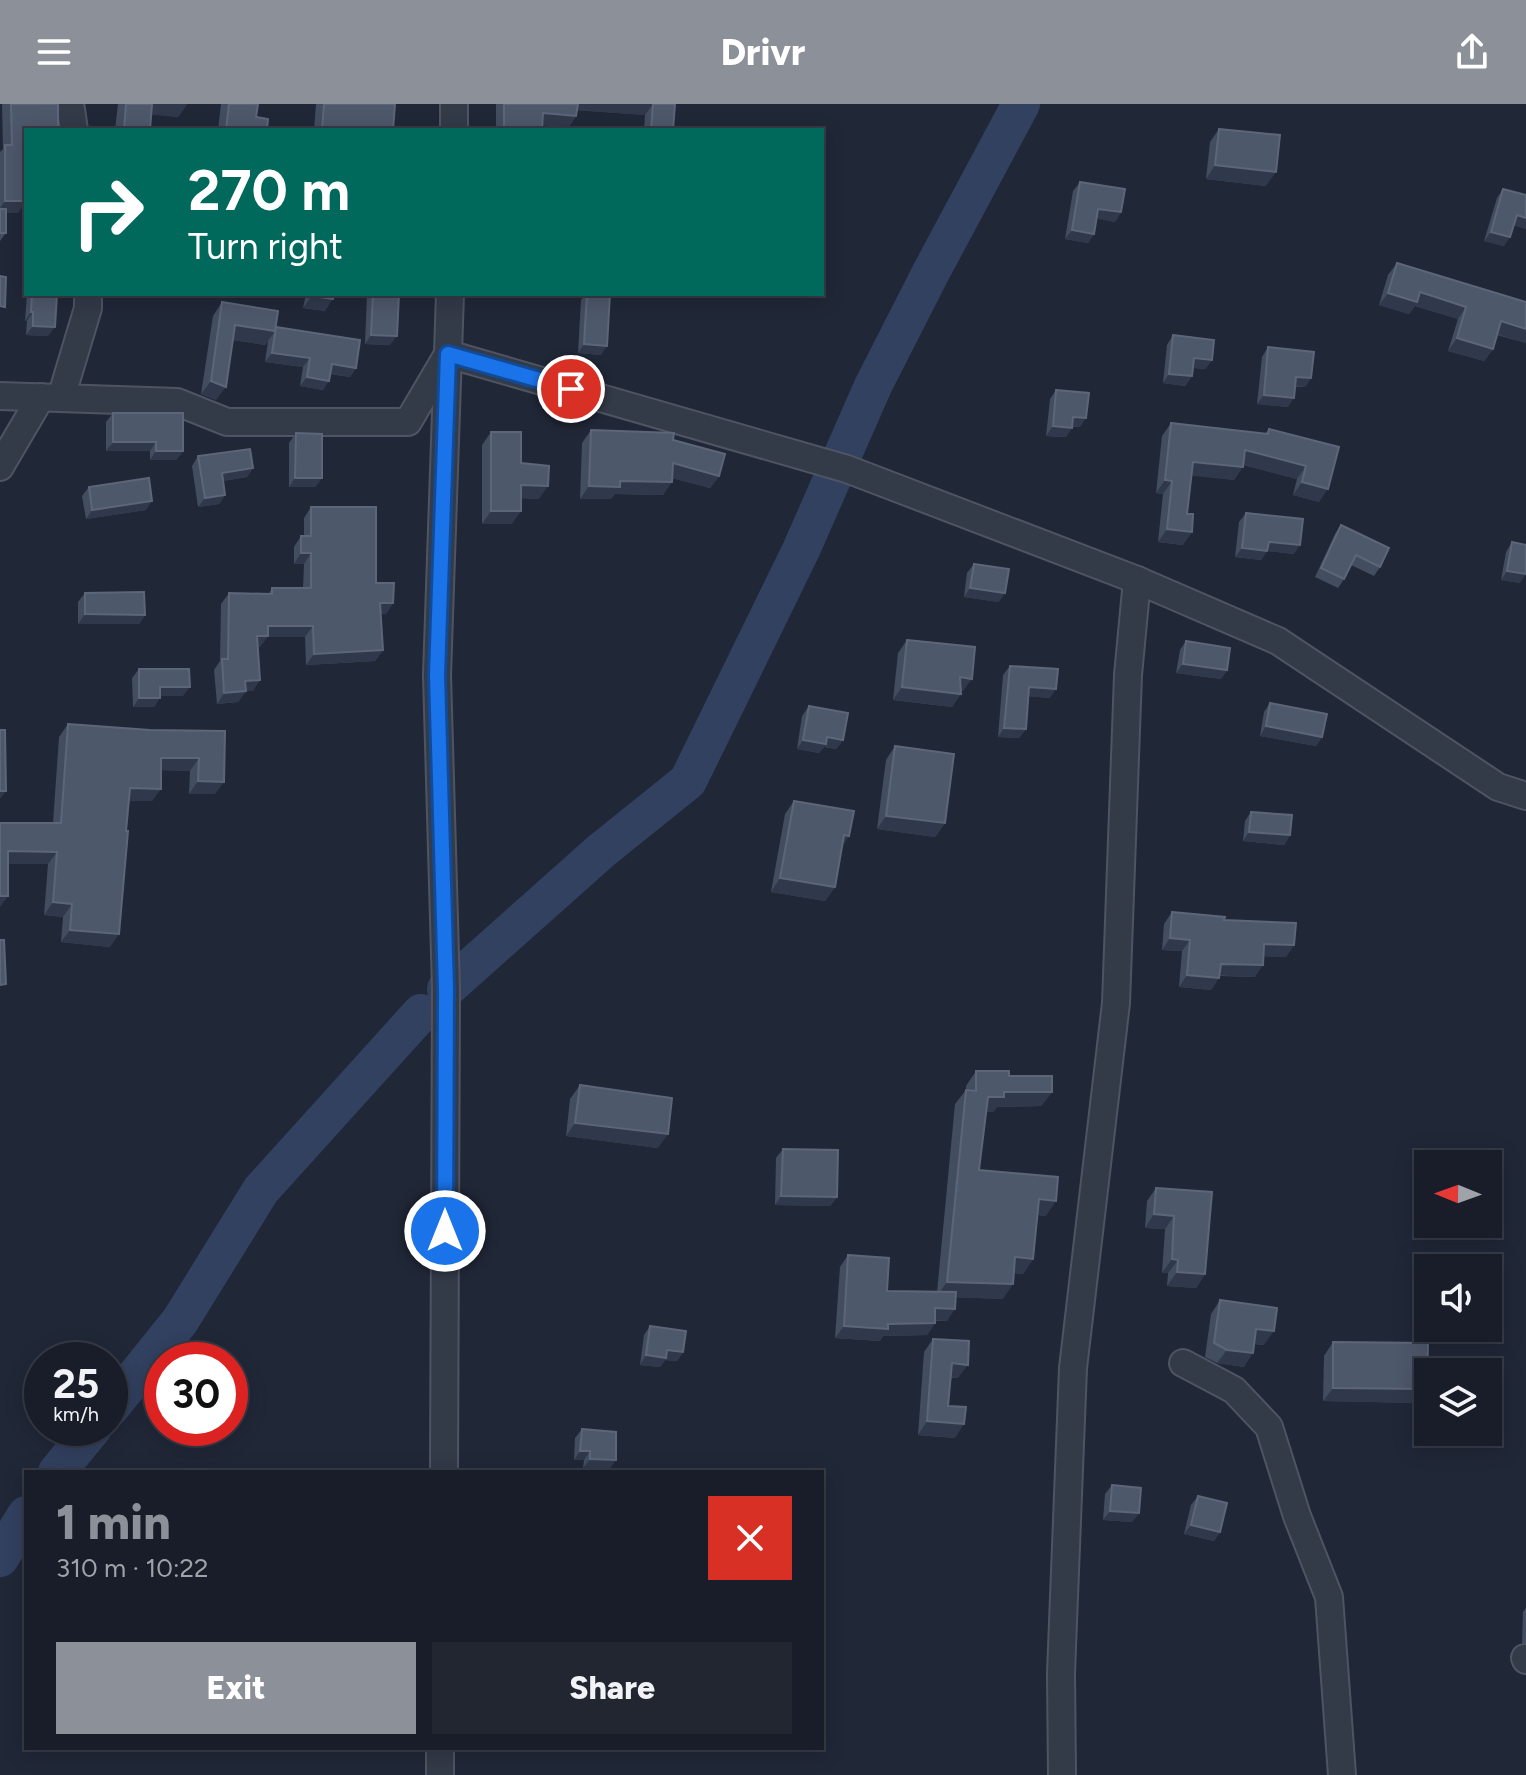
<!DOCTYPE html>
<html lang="en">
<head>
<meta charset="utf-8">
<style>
  :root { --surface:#181d29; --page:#212631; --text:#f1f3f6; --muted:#9fa2a8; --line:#363b46; --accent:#8c9099 }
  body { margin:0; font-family:Figtree,sans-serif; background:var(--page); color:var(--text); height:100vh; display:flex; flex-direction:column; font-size:30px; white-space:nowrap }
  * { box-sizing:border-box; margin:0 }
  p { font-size:26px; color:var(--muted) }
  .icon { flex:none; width:44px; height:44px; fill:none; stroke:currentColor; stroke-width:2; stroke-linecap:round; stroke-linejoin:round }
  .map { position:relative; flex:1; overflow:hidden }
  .drawer { position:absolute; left:24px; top:1366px; width:800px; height:280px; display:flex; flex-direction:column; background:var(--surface); border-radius:0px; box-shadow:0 4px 20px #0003,0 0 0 2px var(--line) }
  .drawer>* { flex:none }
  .top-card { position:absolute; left:24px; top:24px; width:800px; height:168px; border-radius:0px; box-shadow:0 4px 20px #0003,0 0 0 2px var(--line); background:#00695c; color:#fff; overflow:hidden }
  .needle { width:52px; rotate:271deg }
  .tools { position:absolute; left:1414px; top:1046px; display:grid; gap:16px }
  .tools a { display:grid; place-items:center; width:88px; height:88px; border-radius:0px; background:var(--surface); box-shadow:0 4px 20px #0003,0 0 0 2px var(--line); font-size:40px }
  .speed { position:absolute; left:24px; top:1238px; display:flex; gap:16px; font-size:40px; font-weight:700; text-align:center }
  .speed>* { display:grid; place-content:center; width:104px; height:104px; border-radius:50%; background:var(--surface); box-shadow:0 4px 20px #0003,0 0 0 2px var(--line); line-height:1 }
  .speed small { font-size:20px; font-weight:400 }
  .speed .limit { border:12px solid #d22; background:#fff; color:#111 }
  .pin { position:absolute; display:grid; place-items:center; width:68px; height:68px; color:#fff; margin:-34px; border:4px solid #fff; border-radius:50%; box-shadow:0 2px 8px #0007 }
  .me { position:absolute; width:88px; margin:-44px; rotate:0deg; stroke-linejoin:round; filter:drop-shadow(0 0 6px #0008) }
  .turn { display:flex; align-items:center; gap:28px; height:168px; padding:0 32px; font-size:36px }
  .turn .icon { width:104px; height:104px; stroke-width:2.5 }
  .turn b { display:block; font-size:56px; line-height:68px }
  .round { display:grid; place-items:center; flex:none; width:84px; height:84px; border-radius:0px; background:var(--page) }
  .head { display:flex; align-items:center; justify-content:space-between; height:136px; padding:0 32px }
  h1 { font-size:48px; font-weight:800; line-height:60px; color:var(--accent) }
  .primary-button { display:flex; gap:16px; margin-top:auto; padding:16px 32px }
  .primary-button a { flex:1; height:92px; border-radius:0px; background:var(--accent); color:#fff; font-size:32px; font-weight:800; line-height:92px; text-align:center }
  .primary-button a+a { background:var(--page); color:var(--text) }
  header { display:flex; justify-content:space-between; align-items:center; height:104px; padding:0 32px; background:var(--accent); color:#fff; font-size:36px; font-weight:800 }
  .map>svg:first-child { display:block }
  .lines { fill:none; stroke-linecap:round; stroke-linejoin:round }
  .river { stroke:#324160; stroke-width:38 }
  .minor-casing { stroke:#4e5463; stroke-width:30 }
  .minor { stroke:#333a48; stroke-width:26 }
  .wall { fill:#434d60 }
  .shaded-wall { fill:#30394b }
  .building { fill:#4e586b; stroke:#5d6679; stroke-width:2 }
  .route-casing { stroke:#114b97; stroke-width:20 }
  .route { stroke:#1a73e8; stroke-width:14 }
</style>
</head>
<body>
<header><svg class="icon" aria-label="menu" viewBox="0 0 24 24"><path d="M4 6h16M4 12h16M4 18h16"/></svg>Drivr<svg class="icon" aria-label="share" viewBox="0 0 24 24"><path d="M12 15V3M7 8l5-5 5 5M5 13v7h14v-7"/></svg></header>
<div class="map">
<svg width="1526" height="1671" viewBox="0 0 1526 1671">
  <rect width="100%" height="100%" fill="#202737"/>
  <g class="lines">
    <g class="river">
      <polyline points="446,885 601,747 688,677 801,446 873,282 930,170 1021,0"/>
      <polyline points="110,1304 180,1217 261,1086 421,909"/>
      <polyline points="57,1368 93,1324"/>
      <polyline points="0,1454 26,1411"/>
    </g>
    <g class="minor-casing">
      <g id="minor">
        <polyline points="66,0 71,5 74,26"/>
        <polyline points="454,26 454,0"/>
        <polyline points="0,292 177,298 227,318 408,318 448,250 847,365 1137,476 1278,537 1498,683 1526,692"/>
        <polyline points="61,294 88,204 88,190"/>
        <polyline points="0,363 41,293"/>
        <polyline points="1183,1259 1234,1286 1269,1323 1297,1412 1329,1493 1342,1671"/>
        <polyline points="444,1368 446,885 437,571 450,190"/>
        <polyline points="1525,1554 1526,1556"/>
        <polyline points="440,1671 440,1644"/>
        <polyline points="1062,1671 1061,1569 1073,1264 1116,899 1128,571 1137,476"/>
      </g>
    </g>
    <use href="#minor" class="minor"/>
  </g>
  <g class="wall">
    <polygon points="2,0 58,0 18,109 6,109 6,129 0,137 0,48 3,45"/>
    <polygon points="118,0 187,0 178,13 151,10 150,26 115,26"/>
    <polygon points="221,0 258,0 256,13 267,26 218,26"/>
    <polygon points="316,0 395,0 393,26 314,26"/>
    <polygon points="496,0 675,0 673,26 644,26 645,11 577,6 576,12 569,23 542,21 542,26 496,26"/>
    <polygon points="1219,25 1266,82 1206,75 1210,38"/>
    <polygon points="1080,78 1121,108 1115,118 1097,114 1094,130 1088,139 1065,135 1073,87"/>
    <polygon points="1503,85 1526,91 1526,125 1514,121 1504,142 1484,137 1497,94"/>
    <polygon points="1397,159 1526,239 1497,231 1493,245 1484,257 1448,247 1458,215 1415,202 1409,210 1379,201 1388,171"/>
    <polygon points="27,190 57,190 48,232 26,231 27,217 25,217"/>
    <polygon points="306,190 334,190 325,207 303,204"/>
    <polygon points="367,190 399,190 390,241 365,240"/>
    <polygon points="586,190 610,190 601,251 578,249 581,196"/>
    <polygon points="222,198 276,223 356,264 350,273 330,270 323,286 300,282 303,263 265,258 268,237 265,241 233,236 216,296 201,290 213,212"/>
    <polygon points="1173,231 1212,256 1205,265 1193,264 1192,272 1185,282 1163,279 1167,241"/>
    <polygon points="1268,243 1311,274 1305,283 1295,283 1288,303 1257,300 1262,253"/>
    <polygon points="1056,286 1080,323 1072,323 1066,333 1046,332 1050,295"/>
    <polygon points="113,309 183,347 176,356 150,356 150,347 106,347 106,318"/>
    <polygon points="1171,319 1265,330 1269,325 1339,343 1319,398 1293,391 1297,375 1243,361 1234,376 1192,371 1183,441 1158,438 1163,390 1156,389 1162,332"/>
    <polygon points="591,326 673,336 719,372 710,384 672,374 663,391 615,390 611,395 580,395 582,339"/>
    <polygon points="491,328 521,359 539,395 521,394 512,420 482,420 482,341"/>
    <polygon points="296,329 322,374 315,383 289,383 289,339"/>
    <polygon points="198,352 253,364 247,373 223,377 225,391 219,400 198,403 192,362"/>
    <polygon points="89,383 146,406 86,415 82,392"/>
    <polygon points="311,403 393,499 386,510 380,510 383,546 375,557 306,561 305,533 267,533 260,543 258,543 253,587 246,587 238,598 217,600 214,566 220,557 221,500 229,489 269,489 272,484 303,484 304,460 294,460 294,443 301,432 304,432 304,414"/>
    <polygon points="1246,409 1294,450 1267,447 1261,456 1235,453 1239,418"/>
    <polygon points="1341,421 1380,463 1374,472 1351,461 1344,475 1338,484 1315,473 1335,430"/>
    <polygon points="1512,438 1520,479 1501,476 1506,448"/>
    <polygon points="974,460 999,498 964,493 967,469"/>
    <polygon points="85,489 145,511 139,520 78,520 78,498"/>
    <polygon points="907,536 963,587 961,587 952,603 893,596 898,549"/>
    <polygon points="1186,537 1227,566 1221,575 1176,569 1180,546"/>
    <polygon points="1010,562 1050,594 1028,592 1026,625 1019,634 998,633 1003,571"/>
    <polygon points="139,565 183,592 160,592 154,603 133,603 132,574"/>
    <polygon points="1270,599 1322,633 1316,642 1260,632 1264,608"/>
    <polygon points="809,602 843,636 836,645 824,643 819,649 797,645 802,612"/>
    <polygon points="68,620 150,626 225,627 215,690 189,690 190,667 161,666 152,697 129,697 110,843 61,838 63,813 44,811 48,760 8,760 0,719 53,719 59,633"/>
    <polygon points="895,642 945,719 935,733 877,725 886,656"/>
    <polygon points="794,697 842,743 835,783 825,797 771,788 785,710"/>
    <polygon points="1251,708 1290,731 1284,741 1243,737 1245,717"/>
    <polygon points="1172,808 1224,816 1294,841 1286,853 1263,852 1255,873 1220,872 1211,886 1179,883 1182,847 1162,846 1164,820"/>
    <polygon points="976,967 1009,972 1052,988 1041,1002 997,1003 993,1008 986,1008 979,1066 1046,1112 1038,1111 1033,1155 1023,1170 1014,1169 1003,1195 956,1193 947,1217 935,1217 935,1219 927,1231 883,1232 880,1237 835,1234 840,1163 848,1151 887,1187 937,1188 955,1000 966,986 966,982"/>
    <polygon points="580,981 658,1044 566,1032 570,995"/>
    <polygon points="783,1045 837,1093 830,1102 775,1101 776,1054"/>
    <polygon points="1156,1084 1212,1088 1205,1170 1196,1184 1167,1182 1168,1169 1162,1169 1165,1125 1145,1124 1147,1097"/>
    <polygon points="1220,1196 1264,1241 1254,1240 1244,1263 1217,1259 1205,1253 1211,1210"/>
    <polygon points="650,1222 683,1248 677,1257 665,1256 660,1263 640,1261 644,1231"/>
    <polygon points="933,1235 958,1274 950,1274 948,1302 955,1334 918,1331 924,1248"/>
    <polygon points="1333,1238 1427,1285 1418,1299 1323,1297 1324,1252"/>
    <polygon points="582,1325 609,1366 583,1364 584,1356 574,1356 575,1334"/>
    <polygon points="1112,1381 1139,1409 1132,1418 1103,1416 1105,1390"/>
    <polygon points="1198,1392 1220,1428 1214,1437 1184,1430 1191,1401"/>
    <polygon points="1526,1504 1526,1539 1522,1539 1523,1508"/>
  </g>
  <g class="shaded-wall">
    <polygon points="149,0 187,0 178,13 143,10"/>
    <polygon points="575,0 653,0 645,11 570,6"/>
    <polygon points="543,9 576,12 569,23 535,20"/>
    <polygon points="1215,61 1276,68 1266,82 1206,75"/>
    <polygon points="26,86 26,98 18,109 0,109 0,104 5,97"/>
    <polygon points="1098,105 1121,108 1115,118 1092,114"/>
    <polygon points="1517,111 1526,114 1526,125 1511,120"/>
    <polygon points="1072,126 1094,130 1088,139 1065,135"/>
    <polygon points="1491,128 1510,133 1504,142 1484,137"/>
    <polygon points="1420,188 1466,203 1458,215 1415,202 1409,210 1379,201 1388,189"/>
    <polygon points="312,192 333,195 325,207 303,204"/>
    <polygon points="31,208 33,208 27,217 25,217"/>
    <polygon points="1501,217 1526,225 1526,239 1493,229"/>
    <polygon points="235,221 275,227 265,241 226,235"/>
    <polygon points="33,222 55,223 48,232 26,231"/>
    <polygon points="371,231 397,232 390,241 365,240"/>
    <polygon points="1457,234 1493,245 1484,257 1448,247"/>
    <polygon points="584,240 607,242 601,251 578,249"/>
    <polygon points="272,249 310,254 303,263 265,258"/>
    <polygon points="1194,254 1212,256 1205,265 1187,263"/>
    <polygon points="332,260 356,264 350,273 325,269"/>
    <polygon points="1169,270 1192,272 1185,282 1163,279"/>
    <polygon points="307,273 329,277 323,286 300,282"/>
    <polygon points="1296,273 1311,274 1305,283 1290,282"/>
    <polygon points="211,277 226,283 216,296 201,290"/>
    <polygon points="1264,291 1294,294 1288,303 1257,300"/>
    <polygon points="1073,313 1086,314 1080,323 1067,322"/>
    <polygon points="1053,322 1072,324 1066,333 1046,332"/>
    <polygon points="113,338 156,338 150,347 106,347"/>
    <polygon points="1245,346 1306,362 1297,375 1236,359"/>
    <polygon points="156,347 183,347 176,356 150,356"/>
    <polygon points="1193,358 1243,363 1234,376 1184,371"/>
    <polygon points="673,359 719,372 710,384 664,372"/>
    <polygon points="253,364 247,373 216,378 222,369"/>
    <polygon points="295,374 322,374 315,383 289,383"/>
    <polygon points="1165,376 1172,377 1163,390 1156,389"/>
    <polygon points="620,377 672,378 663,391 615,390 611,395 580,395 589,382"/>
    <polygon points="1302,378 1328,385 1319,398 1293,391"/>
    <polygon points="521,381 548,382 539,395 512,394"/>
    <polygon points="225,391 219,400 198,403 205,394"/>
    <polygon points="152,397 146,406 86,415 92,406"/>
    <polygon points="491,407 521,407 512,420 482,420"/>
    <polygon points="1167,425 1192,428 1183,441 1158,438"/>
    <polygon points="1269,438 1300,441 1294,450 1267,447 1261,456 1235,453 1242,444"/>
    <polygon points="301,449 311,449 304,460 294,460"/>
    <polygon points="1507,467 1526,470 1520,479 1501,476"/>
    <polygon points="970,484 1005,489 999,498 964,493"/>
    <polygon points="380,499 393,499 386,510 372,510"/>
    <polygon points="85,510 145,511 139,520 78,520"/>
    <polygon points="268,522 313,522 305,533 267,533 260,543 249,543 257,532"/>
    <polygon points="383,546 375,557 306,561 314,550"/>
    <polygon points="1183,560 1227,566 1221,575 1176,569"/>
    <polygon points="960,573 972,575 963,587 951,586"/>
    <polygon points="260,576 253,587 246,587 238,598 217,600 224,589 245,577"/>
    <polygon points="160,583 190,583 183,592 154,592"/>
    <polygon points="902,583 961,590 952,603 893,596"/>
    <polygon points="1029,583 1056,585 1050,594 1022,592"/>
    <polygon points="139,594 160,594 154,603 133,603"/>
    <polygon points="1266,622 1322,633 1316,642 1260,632"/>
    <polygon points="1004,624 1026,625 1019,634 998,633"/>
    <polygon points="827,633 843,636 836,645 824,643 819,649 797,645 803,636"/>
    <polygon points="161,654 199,654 190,667 152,666"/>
    <polygon points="198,677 224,678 215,690 189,690"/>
    <polygon points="130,684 161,685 152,697 121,697"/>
    <polygon points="0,687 6,687 0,695"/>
    <polygon points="886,712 945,719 935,733 877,725"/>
    <polygon points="1249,728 1290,731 1284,741 1243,737"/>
    <polygon points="844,731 849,732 840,746"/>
    <polygon points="8,747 57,748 48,760 0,760"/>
    <polygon points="780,774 835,783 825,797 771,788"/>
    <polygon points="0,792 8,792 0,803"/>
    <polygon points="53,798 72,800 63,813 44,811"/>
    <polygon points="70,826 119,830 110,843 61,838"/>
    <polygon points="1170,834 1190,836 1182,847 1162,846"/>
    <polygon points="1264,840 1294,841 1286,853 1256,852"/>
    <polygon points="1221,860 1263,861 1255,873 1212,871"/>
    <polygon points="1187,871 1219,874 1211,886 1179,883"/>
    <polygon points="1004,988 1052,988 1041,1002 997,1003 993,1008 977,1008 988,993"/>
    <polygon points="575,1019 668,1030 658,1044 566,1032"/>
    <polygon points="781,1092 837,1093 830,1102 775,1101"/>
    <polygon points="1039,1095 1056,1097 1046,1112 1029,1110"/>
    <polygon points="1154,1110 1174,1112 1165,1125 1145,1124"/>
    <polygon points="1015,1153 1033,1155 1023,1170 1004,1168"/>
    <polygon points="1172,1155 1178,1156 1168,1169 1162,1169"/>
    <polygon points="1177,1168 1205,1170 1196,1184 1167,1182"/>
    <polygon points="947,1178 1013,1180 1003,1195 936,1193"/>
    <polygon points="935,1204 955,1205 947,1217 927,1216"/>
    <polygon points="935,1219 927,1231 883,1232 880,1237 835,1234 844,1222"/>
    <polygon points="1256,1225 1274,1227 1264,1241 1247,1239"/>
    <polygon points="667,1246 683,1248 677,1257 665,1256 660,1263 640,1261 646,1251"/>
    <polygon points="1227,1246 1253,1249 1244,1263 1217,1259"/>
    <polygon points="952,1259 968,1261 958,1274 942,1273"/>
    <polygon points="1333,1284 1427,1285 1418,1299 1323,1297"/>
    <polygon points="927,1317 964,1320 955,1334 918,1331"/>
    <polygon points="580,1347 590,1347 584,1356 574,1356"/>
    <polygon points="590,1355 616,1356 609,1366 583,1364"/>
    <polygon points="1110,1407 1139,1409 1132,1418 1103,1416"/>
    <polygon points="1191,1421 1220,1428 1214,1437 1184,1430"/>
  </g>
  <g class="building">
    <polygon points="11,0 58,0 58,26 26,26 26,97 5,97 5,41 12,41"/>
    <polygon points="126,0 152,0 150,26 124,26"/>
    <polygon points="229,0 258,0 256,13 268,15 267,26 226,26"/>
    <polygon points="324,0 395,0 393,26 322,26"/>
    <polygon points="504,0 578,0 576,12 543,9 542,26 504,26"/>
    <polygon points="652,0 675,0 673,26 651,26 653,0"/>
    <polygon points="1219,25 1280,31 1276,68 1215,61"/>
    <polygon points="1080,78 1125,85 1121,108 1098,105 1094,130 1072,126"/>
    <polygon points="1503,85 1526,91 1526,114 1517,111 1510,133 1491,128"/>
    <rect x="0" y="105" width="6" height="24"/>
    <polygon points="1397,159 1526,198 1526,225 1501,217 1493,245 1457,234 1466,203 1420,188 1417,198 1388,189"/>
    <polygon points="0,172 6,173 5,203 0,202"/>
    <polygon points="32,190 57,190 55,223 33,222 33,208 31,208"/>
    <polygon points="312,190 334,190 333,195 312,192"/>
    <polygon points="373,190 399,190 397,232 371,231"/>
    <polygon points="587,190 610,190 607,242 584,240"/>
    <polygon points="222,198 278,207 275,227 235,221 226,283 211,277"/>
    <polygon points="276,223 360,236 356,264 332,260 329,277 307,273 310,254 272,249"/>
    <polygon points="1173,231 1214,236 1212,256 1194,254 1192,272 1169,270"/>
    <polygon points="1268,243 1314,248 1311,274 1296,273 1294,294 1264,291"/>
    <polygon points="1056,286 1089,289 1086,314 1073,313 1072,324 1053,322"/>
    <polygon points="113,309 183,309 183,347 156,347 156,338 113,338"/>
    <polygon points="1171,319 1268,330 1269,325 1339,343 1328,385 1302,378 1306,362 1245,346 1243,363 1193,358 1187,410 1193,410 1192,428 1167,425 1172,377 1165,376"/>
    <polygon points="591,326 674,329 673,336 725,350 719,372 673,359 672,378 620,377 620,383 589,382"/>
    <polygon points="491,328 521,328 521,359 549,362 548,382 521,381 521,407 491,407"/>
    <polygon points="296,329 322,330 322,374 295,374"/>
    <polygon points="250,345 253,364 222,369 225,391 205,394 198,352"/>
    <polygon points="149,374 152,397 92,406 89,383"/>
    <polygon points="311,403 376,403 376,479 394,479 393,499 380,499 383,546 314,550 313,522 268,522 268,532 257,532 260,576 245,577 246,587 224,589 222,555 228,555 229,489 272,490 272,484 311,484 311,449 301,449 301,432 311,432"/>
    <polygon points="1246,409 1303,415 1300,441 1269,438 1267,447 1242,444"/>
    <polygon points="1341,421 1389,444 1380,463 1356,451 1344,475 1321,464"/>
    <polygon points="1512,438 1526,441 1526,470 1507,467"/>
    <polygon points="974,460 1009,465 1005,489 970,484"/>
    <polygon points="144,488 145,511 85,510 85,489"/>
    <polygon points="907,536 975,543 972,575 960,573 961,590 902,583"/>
    <polygon points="1186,537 1230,544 1227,566 1183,560"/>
    <polygon points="1010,562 1058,565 1056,585 1029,583 1026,625 1004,624"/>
    <polygon points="139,565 189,565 190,583 160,583 160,594 139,594"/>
    <polygon points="1270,599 1327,610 1322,633 1266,622"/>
    <polygon points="809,602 848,609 843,636 827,633 826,640 803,636"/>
    <polygon points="68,620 150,626 225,627 224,678 198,677 199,654 161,654 161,685 130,684 126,727 128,727 119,830 70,826 72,800 53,798 57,748 8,747 8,792 0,792 0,719 61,719"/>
    <polygon points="0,626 5,626 6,687 0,687"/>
    <polygon points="895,642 954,650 945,719 886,712"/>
    <polygon points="794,697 854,707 849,732 844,731 835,783 780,774"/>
    <polygon points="1251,708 1292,711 1290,731 1249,728"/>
    <polygon points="1172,808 1225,813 1224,816 1296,819 1294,841 1264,840 1263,861 1221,860 1219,874 1187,871 1190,836 1170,834"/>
    <polygon points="0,836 4,836 6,880 0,881"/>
    <polygon points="976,967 1009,967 1009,972 1052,972 1052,988 1004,988 1004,993 988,993 979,1066 1058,1073 1056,1097 1039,1095 1033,1155 1015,1153 1013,1180 947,1178 966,986 976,987"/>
    <polygon points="580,981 672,994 668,1030 575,1019"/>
    <polygon points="783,1045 838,1046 837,1093 781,1092"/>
    <polygon points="1156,1084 1212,1088 1205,1170 1177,1168 1178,1156 1172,1155 1174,1112 1154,1110"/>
    <polygon points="848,1151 889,1154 887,1187 956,1188 955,1205 935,1204 935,1219 888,1220 888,1225 844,1222"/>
    <polygon points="1220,1196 1277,1204 1274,1227 1256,1225 1253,1249 1227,1246 1214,1239"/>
    <polygon points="650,1222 686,1227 683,1248 667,1246 666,1254 646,1251"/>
    <polygon points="933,1235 969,1237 968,1261 952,1259 948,1302 966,1303 964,1320 927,1317"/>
    <polygon points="1333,1238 1428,1239 1427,1285 1333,1284"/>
    <polygon points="582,1325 616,1328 616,1356 590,1355 590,1347 580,1347"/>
    <polygon points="1112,1381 1141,1384 1139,1409 1110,1407"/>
    <polygon points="1198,1392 1227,1399 1220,1428 1191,1421"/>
  </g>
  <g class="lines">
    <g class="route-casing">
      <polyline id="route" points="445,1127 446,885 437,571 448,250 571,285"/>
    </g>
    <use href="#route" class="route"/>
  </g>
</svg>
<div class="tools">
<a><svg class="needle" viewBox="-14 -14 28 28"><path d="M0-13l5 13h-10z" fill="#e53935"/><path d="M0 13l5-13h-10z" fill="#9fa2a8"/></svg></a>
<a><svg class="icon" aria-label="sound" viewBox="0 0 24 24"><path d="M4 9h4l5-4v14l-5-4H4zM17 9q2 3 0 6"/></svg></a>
<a><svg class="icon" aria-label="layers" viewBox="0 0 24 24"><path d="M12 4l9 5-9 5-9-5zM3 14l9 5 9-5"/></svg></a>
</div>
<div class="speed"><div>25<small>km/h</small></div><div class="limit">30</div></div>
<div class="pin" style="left:571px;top:285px;background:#d93025"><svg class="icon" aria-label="arrive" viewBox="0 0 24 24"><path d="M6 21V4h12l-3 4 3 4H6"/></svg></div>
<svg class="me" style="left:445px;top:1127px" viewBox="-20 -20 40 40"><circle r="17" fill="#1a73e8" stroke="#fff" stroke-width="3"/><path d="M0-11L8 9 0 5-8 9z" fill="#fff"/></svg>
<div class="top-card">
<div class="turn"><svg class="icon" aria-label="right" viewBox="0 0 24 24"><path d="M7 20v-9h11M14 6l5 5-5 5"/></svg><div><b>270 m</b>Turn right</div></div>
</div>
<section class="drawer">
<div class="head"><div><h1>1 min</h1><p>310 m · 10:22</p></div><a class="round" style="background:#d93025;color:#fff"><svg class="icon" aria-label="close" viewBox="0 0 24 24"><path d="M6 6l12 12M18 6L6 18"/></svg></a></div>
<div class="primary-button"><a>Exit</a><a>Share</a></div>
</section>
</div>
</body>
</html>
